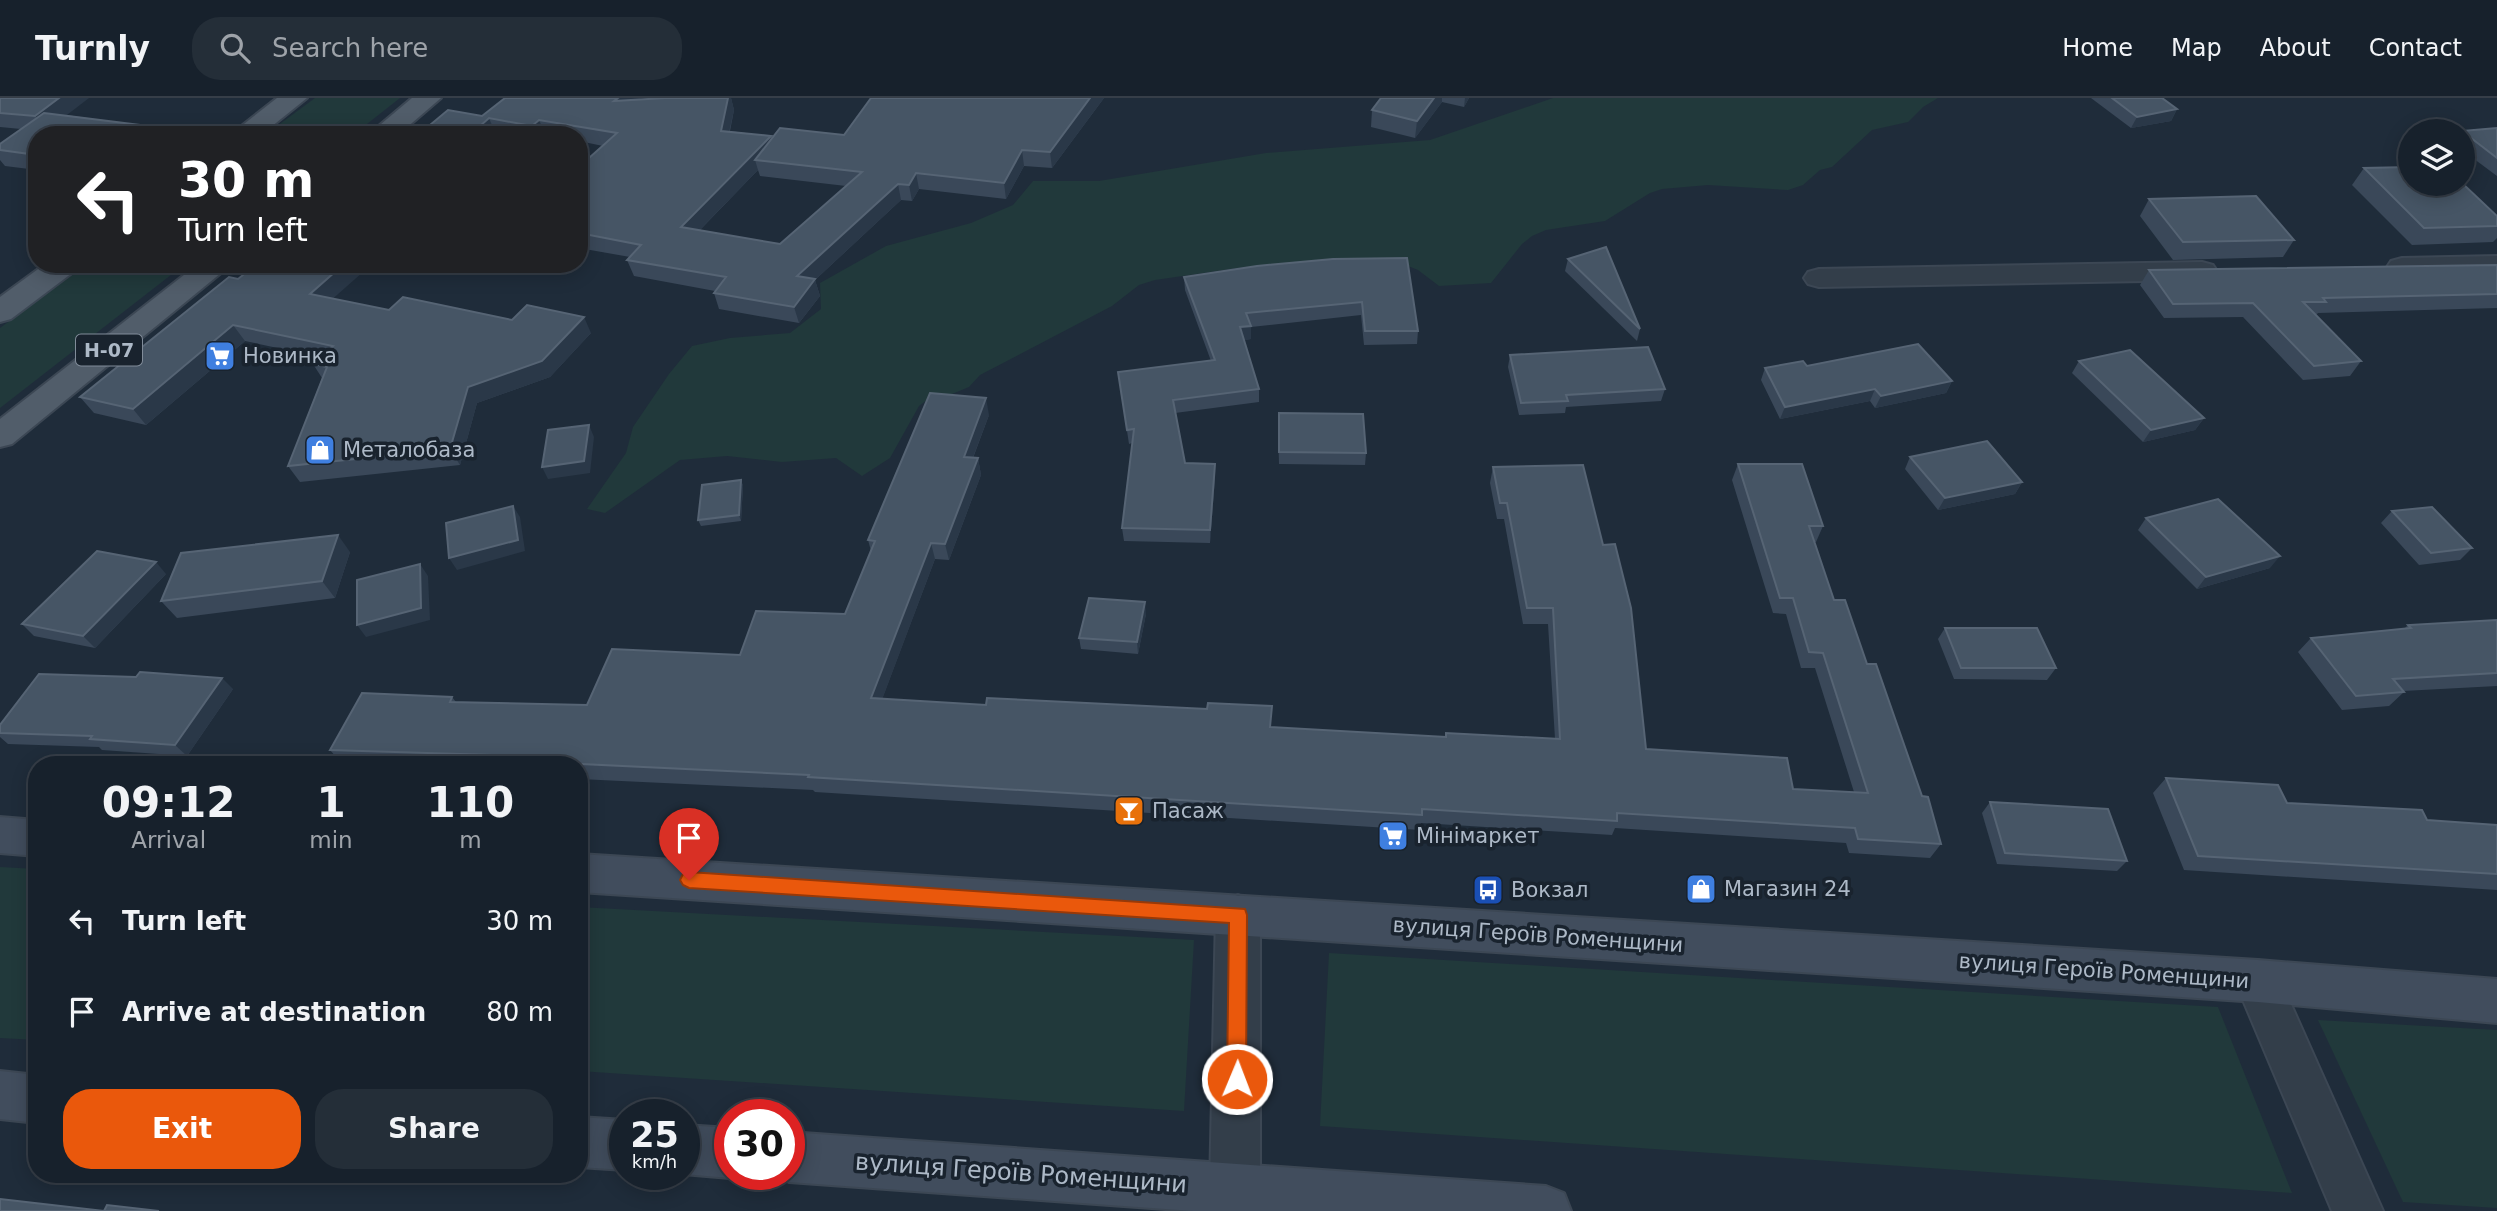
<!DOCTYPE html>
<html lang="en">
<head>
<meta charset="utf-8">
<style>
  :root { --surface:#17212c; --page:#242e38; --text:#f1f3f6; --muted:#9ea3a9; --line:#363e48; --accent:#ea580c }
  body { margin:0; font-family:"DejaVu Sans",sans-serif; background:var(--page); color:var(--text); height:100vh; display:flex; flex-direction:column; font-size:26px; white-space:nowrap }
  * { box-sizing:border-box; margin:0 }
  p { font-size:23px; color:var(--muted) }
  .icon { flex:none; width:38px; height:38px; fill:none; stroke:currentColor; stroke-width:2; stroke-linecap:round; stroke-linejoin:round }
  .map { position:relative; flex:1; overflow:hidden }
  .side { position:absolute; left:28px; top:658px; width:560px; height:427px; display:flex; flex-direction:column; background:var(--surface); border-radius:28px; box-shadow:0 4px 18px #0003,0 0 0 2px var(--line) }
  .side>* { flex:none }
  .banner { position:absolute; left:28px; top:28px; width:560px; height:147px; border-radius:28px; box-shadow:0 4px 18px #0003,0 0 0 2px var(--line); background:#202124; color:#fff; overflow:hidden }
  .tools { position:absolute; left:2398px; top:21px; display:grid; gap:14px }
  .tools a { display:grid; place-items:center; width:77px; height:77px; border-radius:50%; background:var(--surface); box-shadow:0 4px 18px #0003,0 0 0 2px var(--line); font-size:35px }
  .speed { position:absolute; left:609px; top:1001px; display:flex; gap:14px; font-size:35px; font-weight:700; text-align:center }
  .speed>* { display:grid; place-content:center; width:91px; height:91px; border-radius:50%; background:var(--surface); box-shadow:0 4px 18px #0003,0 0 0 2px var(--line); line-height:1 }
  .speed small { font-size:18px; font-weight:400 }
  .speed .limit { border:10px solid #d22; background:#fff; color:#111 }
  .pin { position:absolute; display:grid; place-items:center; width:60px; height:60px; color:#fff; margin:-72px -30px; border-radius:50% 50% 50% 0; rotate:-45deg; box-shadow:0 0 7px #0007 }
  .pin .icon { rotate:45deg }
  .me { position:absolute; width:77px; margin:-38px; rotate:1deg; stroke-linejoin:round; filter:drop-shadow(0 0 5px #0008) }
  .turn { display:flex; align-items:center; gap:24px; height:147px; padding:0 35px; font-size:32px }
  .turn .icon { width:91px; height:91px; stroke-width:2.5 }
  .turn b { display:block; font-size:49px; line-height:60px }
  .eta { display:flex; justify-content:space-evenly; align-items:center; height:119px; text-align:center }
  .eta b { font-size:42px; font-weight:700; line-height:49px }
  .primary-button { display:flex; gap:14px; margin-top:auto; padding:14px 35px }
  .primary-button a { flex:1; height:80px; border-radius:28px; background:var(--accent); color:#fff; font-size:28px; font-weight:700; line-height:80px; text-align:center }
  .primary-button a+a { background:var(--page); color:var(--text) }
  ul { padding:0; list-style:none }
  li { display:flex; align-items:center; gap:21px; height:91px; padding:0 35px }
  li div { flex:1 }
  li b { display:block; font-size:26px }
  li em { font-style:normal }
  header { display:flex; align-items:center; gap:42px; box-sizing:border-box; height:98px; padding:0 35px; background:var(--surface); border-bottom:2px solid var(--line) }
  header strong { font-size:33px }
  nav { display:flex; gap:38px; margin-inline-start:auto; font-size:24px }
  .search { width:490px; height:63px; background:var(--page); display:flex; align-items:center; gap:18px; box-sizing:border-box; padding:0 24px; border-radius:28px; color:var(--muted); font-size:26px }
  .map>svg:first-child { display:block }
  .green { fill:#21393b }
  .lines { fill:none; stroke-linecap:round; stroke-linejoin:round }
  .street-casing { stroke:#3c4754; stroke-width:4 }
  .secondary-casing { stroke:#3c4754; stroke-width:4 }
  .primary-casing { stroke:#3c4754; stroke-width:4 }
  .street { fill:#333e4a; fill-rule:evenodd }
  .secondary { fill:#414d5d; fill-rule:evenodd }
  .primary { fill:#515d6a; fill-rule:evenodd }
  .wall { fill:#3a4859; fill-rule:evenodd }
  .shaded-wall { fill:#2a3848 }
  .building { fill:#465565; stroke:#566474; stroke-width:2 }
  .route { fill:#ea580c; stroke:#983908; stroke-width:2 }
  .labels { text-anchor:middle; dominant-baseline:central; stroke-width:7; stroke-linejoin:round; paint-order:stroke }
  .shield { fill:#19232e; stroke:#818c99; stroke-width:2 }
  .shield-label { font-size:19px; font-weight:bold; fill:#adb9c7 }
  .poi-label { font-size:21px; fill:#adb9c7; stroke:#19232e; text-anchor:start }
  .street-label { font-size:21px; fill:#adb9c7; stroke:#19232e }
  .near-street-label { font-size:24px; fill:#adb9c7; stroke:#19232e }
</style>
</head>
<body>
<header>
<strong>Turnly</strong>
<div class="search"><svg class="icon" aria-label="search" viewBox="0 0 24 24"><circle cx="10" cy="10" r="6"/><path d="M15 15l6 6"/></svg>Search here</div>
<nav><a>Home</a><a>Map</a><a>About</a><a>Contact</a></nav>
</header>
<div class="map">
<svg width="2497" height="1113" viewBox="0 0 2497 1113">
  <rect width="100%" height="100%" fill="#1f2c3a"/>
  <g class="green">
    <polygon points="315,0 400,0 353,37 265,37"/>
    <polygon points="1553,0 1938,0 1923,9 1908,24 1872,32 1832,69 1820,72 1803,87 1788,92 1708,87 1662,91 1650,95 1605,123 1546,132 1532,138 1522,146 1491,185 1439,188 1418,172 1403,166 1356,162 1238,170 1155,182 1139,187 1112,208 980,277 969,289 952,296 931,299 919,308 890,360 862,378 836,360 782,364 727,358 680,362 605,415 587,411 626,355 633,329 669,276 692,248 730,240 790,235 821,211 820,185 886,148 971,125 1013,107 1033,83 1099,83 1266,55 1430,42"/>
    <polygon points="87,166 185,166 0,310 0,230"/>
    <polygon points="0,769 37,771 37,942 0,940"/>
    <polygon points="579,809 1194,842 1184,1013 579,973"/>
    <polygon points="1329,855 2218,909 2292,1095 1320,1028"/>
    <polygon points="2318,922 2497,932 2497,1110 2403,1104"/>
  </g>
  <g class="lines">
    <g class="street-casing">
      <g id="street">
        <polygon points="2497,158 2497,176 2402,178 2391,175 2387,169 2391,163 2402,160"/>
        <polygon points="2202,164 2213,167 2217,173 2213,179 2202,182 1819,189 1808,186 1804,180 1808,174 1819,171"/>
        <polygon points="1238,797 1254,803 1260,817 1260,1089 1270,1113 1219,1113 1210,1090 1216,817 1222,803"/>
        <polygon points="2258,862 2274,868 2383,1113 2332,1113 2235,883 2242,868"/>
      </g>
    </g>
    <g class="secondary-casing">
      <g id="secondary">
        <polygon points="0,719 37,722 37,758 0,755"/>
        <polygon points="579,756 2258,862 2497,881 2497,925 2258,904 579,794"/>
        <polygon points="0,973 37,977 37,1025 0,1021"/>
        <polygon points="579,1019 625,1022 625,1072 579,1069"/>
        <polygon points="684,1027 730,1030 730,1076 739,1076 730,1080 683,1076"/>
        <polygon points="789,1034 1546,1088 1564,1095 1571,1113 1193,1113 789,1084 771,1076 789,1076"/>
      </g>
    </g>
    <g class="primary-casing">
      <g id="primary">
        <polygon points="277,0 307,0 261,37 230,37"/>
        <polygon points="412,0 441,0 398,37 368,37"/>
        <polygon points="45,166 80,166 76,172 11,221 0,224 0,199"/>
        <polygon points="198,166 232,166 12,346 0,349 0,321"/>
      </g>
    </g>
    <use href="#street" class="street"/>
    <use href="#secondary" class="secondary"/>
    <use href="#primary" class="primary"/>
  </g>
  <g class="wall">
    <polygon points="0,0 66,17 140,27 147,37 37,37 37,72 5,68 0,62 0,46 21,31 0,29"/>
    <path d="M665,0H731L734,12L730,33L771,38L772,40L844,37L1104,0L1052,70L1024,68L1006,101L919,91L912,103L901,102L815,182L820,198L799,225L719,211L714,195L715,193L634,178L627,162L630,159L579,150V69L603,48L579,43V37H418L482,18L639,2ZM758,72L760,78L846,88L780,146L700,132Z"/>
    <polygon points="1381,0 1469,0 1464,9 1442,4 1415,40 1371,29 1372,12"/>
    <polygon points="2091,0 2162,0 2177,11 2171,23 2131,30"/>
    <polygon points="2497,30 2497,78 2462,52 2462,33"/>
    <polygon points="2364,70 2497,118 2497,140 2493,144 2412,147 2352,87"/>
    <polygon points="2149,101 2294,142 2283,159 2173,162 2140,118"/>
    <polygon points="1333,161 1418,233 1417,246 1364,247 1361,217 1251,229 1251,241 1244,242 1259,291 1259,304 1175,315 1185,365 1215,379 1210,445 1124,443 1122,430 1132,345 1129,346 1118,274 1211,263 1185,192 1184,179"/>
    <polygon points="1568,161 1640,231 1637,243 1565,173"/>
    <polygon points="2497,167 2497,210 2318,215 2316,217 2361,263 2350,278 2303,282 2243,219 2164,220 2140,187 2149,172"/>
    <polygon points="238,181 389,212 512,222 591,235 550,279 477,305 460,367 300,384 288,368 322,280 313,266 320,259 245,243 146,327 94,315 80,299"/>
    <polygon points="1510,257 1665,291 1661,303 1566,309 1565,315 1519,317 1508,269"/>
    <polygon points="2079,263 2204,320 2195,332 2143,344 2072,275"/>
    <polygon points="1807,268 1952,283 1946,295 1875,310 1870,303 1780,321 1761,282 1765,270"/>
    <polygon points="989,317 973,360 978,360 981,377 949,462 935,461 882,601 1271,629 1445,639 1446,635 1555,641 1548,526 1523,526 1504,421 1497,421 1490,385 1493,369 1646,651 1793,691 1854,694 1815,570 1801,570 1786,516 1773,515 1732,382 1738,366 1823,428 1816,444 1815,444 1834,502 1867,566 1941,746 1930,760 1849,755 1846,745 1615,730 1612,737 1421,725 1420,732 815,694 813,692 579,681 579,667 343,667 330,652 452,599 456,604 587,607 740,557 845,516 871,453 868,442"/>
    <polygon points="1278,327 1366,355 1365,367 1279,366"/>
    <polygon points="1910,359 2022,384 2015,396 1938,412 1905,371"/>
    <polygon points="741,382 743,388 741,423 701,428 698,422"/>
    <polygon points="2392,413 2472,450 2460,462 2419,467 2381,425"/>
    <polygon points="2146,420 2270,470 2197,491 2138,432"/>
    <polygon points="350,454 335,500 177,520 161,503"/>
    <polygon points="166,476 95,550 34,538 22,526"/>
    <polygon points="1146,516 1138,556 1081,551 1079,540"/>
    <polygon points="2497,522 2497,588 2403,593 2404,594 2389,608 2342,612 2298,554 2311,540 2404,531 2408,527"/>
    <polygon points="1945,530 2056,570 2047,582 1954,581 1938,541"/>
    <polygon points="233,591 187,658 102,652 99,649 8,646 0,639 0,627"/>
    <polygon points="2166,680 2287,705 2427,722 2497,727 2497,792 2184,772 2153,695"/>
    <polygon points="1990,704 2127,763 2117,773 1997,766 1982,715"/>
  </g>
  <g class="shaded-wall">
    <polygon points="59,0 89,0 46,33 35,18"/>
    <polygon points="618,0 641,0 620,19 614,3"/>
    <polygon points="728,0 731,0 734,12 726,48 721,33"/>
    <polygon points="1090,0 1104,0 1052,70 1050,54"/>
    <polygon points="1434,0 1442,0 1442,4 1415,40 1417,23"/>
    <polygon points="1465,0 1469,0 1464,9"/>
    <polygon points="2177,11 2171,23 2131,30 2137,19"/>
    <polygon points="489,20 496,37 470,37"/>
    <polygon points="539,22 546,37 536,37 532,28"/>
    <polygon points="140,27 147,37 127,37"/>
    <polygon points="771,38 776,54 755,62 758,72 687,145 681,129"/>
    <polygon points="1022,52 1024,68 1006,101 1004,85"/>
    <polygon points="916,75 919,91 912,103 909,87"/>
    <polygon points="898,86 901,102 815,182 820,198 799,225 794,209 797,178"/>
    <polygon points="344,166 372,166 320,212 310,196"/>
    <polygon points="584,219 591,235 550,279 477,305 460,367 450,351 468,289"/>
    <polygon points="233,227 245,243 146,327 133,311"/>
    <polygon points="1251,228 1251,241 1240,243 1240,229"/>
    <polygon points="1952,283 1946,295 1875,310 1881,298"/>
    <polygon points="1875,291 1870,303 1780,321 1785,309"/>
    <polygon points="986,300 989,317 967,375 964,359"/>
    <polygon points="2204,320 2195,332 2143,344 2151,332"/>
    <polygon points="589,327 594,339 590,375 548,381 542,369"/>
    <polygon points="978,360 981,377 949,462 945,446"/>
    <polygon points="1215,366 1215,379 1210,445 1210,432"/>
    <polygon points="741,382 743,388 741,423 739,417"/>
    <polygon points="2022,384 2015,396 1938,412 1945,400"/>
    <polygon points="513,408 520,419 525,453 457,472 449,460"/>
    <polygon points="338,437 350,454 335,500 322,483"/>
    <polygon points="931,445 935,461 877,615 871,600"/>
    <polygon points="2280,458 2270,470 2197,491 2206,479"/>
    <polygon points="156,464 166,476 95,550 83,538"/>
    <polygon points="420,466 428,478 430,522 366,539 357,527"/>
    <polygon points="1145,504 1146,516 1138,556 1137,544"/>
    <polygon points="222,580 233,591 187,658 175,647"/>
  </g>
  <g class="building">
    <polygon points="0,0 59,0 35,18 0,15"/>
    <polygon points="505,0 618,0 614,3 665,0 728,0 721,33 771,38 681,129 780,146 862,74 755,62 780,30 844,37 871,0 1090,0 1050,54 1022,52 1004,85 916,75 909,87 898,86 797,178 815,181 794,209 714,195 726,179 627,162 641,147 579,135 579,69 617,35 539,22 532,28 489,20 470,37 418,37 448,12 482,18"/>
    <polygon points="1381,0 1434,0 1417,23 1372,12"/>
    <polygon points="2112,0 2162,0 2177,11 2137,19"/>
    <polygon points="44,15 140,27 127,37 37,37 37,57 0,52 0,46"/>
    <polygon points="2497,30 2497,60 2462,33"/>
    <polygon points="2410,69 2410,86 2462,85 2497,118 2497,128 2424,130 2364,70"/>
    <polygon points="2256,98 2294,142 2183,144 2149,101"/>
    <polygon points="1606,149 1640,231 1568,161"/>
    <polygon points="1407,160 1418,233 1365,233 1362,204 1246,215 1251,228 1240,229 1259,291 1173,302 1185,365 1215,366 1210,432 1122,430 1134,331 1127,332 1118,274 1215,262 1184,179 1257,168 1333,161"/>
    <polygon points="257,166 344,166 310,196 389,212 403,199 512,222 527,207 584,219 542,263 468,289 450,351 288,368 327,269 313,266 333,248 233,227 133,311 80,299 229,179 238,181"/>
    <polygon points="2497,167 2497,196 2323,200 2326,204 2303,204 2361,263 2314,268 2253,205 2173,206 2149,172"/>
    <polygon points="1918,246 1952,283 1881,298 1875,291 1785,309 1765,270 1803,263 1807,268"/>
    <polygon points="1648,249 1665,291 1566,297 1568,303 1521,305 1510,257"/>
    <polygon points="2130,252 2204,320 2151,332 2079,263"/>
    <polygon points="930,295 986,300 964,359 978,360 945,446 931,445 871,600 986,607 987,600 1207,611 1208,605 1272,608 1270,629 1446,639 1446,635 1560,641 1553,510 1527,510 1507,405 1500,405 1493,369 1583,367 1603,447 1615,446 1631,510 1646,651 1787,660 1793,691 1868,695 1823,555 1809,554 1793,500 1780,500 1738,366 1802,366 1823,428 1809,428 1834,502 1845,502 1867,566 1876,566 1922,698 1928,699 1941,746 1858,741 1855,730 1617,715 1617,723 1422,711 1422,717 808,679 809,677 561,665 564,659 330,652 362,595 452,599 450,604 587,607 612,551 740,557 756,513 845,516 875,443 868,442"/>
    <polygon points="1279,315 1363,316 1366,355 1279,354"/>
    <polygon points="589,327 584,363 542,369 548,332"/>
    <polygon points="1987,343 2022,384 1945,400 1910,359"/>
    <polygon points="741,382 739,417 698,422 702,387"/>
    <polygon points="2218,401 2280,458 2206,479 2146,420"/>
    <polygon points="513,408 518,442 449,460 446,425"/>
    <polygon points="2432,409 2472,450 2431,455 2392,413"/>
    <polygon points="338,437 322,483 161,503 181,455"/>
    <polygon points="97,453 156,464 83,538 22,526"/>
    <polygon points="420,466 421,510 357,527 357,482"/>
    <polygon points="1089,500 1145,504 1137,544 1079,540"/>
    <polygon points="2497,522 2497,575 2393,581 2404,594 2356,598 2311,540 2411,530 2408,527"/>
    <polygon points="1945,530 2037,530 2056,570 1961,570"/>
    <polygon points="140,574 222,580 175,647 90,641 92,638 0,635 0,627 39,576 136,579"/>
    <polygon points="2166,680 2278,687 2287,705 2422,712 2427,722 2497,727 2497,776 2198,758"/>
    <polygon points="1990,704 2108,711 2127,763 2005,755"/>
    <polygon points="0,1101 104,1113 107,1107 159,1113 0,1113"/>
  </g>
  <polygon class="route" points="689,774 1245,811 1247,817 1246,981 1244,988 1237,991 1230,988 1227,981 1229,825 689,790 683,787 680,782 683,776"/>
  <defs>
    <g id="supermarket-square" transform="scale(1.575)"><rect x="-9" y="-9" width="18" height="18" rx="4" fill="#3f7fe0" stroke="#19232e"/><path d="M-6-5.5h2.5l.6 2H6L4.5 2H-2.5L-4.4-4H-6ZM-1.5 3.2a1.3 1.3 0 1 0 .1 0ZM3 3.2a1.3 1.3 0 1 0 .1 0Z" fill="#fff"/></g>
    <g id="shop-square" transform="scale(1.575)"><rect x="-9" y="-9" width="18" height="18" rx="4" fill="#3f7fe0" stroke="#19232e"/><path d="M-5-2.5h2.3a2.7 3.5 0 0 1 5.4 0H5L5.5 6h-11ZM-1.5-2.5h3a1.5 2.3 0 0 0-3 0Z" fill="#fff"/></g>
    <g id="bar-square" transform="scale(1.575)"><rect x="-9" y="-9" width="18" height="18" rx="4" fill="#e8710a" stroke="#19232e"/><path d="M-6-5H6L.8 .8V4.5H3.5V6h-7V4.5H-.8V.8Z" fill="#fff"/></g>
    <g id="bus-square" transform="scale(1.575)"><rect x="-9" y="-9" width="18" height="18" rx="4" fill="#1a4fb4" stroke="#19232e"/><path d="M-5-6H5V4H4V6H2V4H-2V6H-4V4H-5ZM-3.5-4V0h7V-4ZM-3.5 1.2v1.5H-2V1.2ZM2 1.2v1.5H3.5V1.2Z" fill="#fff"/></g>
  </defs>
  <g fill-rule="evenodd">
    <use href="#supermarket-square" x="220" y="258"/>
    <use href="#shop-square" x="320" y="352"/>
    <use href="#bar-square" x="1129" y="713"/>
    <use href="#supermarket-square" x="1393" y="738"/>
    <use href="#shop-square" x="1701" y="791"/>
    <use href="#bus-square" x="1488" y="792"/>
  </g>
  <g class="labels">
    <rect class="shield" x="76" y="236.5" width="66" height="31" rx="5"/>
    <g class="shield-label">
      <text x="109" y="252">Н-07</text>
    </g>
    <g class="poi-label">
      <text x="243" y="258">Новинка</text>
      <text x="343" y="352">Металобаза</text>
      <text x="1152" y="713">Пасаж</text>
      <text x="1416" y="738">Мінімаркет</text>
      <text x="1724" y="791">Магазин 24</text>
      <text x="1511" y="792">Вокзал</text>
    </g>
    <g class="street-label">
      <text transform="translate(1538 837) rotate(4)">вулиця Героїв Роменщини</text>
      <text transform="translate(2104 873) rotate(4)">вулиця Героїв Роменщини</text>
    </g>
    <g class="near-street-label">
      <text transform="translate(1021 1075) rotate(4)">вулиця Героїв Роменщини</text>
    </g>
  </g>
</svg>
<div class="tools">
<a><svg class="icon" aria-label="layers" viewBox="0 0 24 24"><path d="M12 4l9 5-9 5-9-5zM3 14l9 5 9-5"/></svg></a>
</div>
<div class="speed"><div>25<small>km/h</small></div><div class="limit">30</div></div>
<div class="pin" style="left:689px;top:782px;background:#d93025"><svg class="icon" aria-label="arrive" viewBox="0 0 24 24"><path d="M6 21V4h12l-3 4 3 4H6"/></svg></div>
<svg class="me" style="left:1237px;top:981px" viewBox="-20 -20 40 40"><circle r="17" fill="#ea580c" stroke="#fff" stroke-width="3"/><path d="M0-11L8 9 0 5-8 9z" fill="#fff"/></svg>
<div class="banner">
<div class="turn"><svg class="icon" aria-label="left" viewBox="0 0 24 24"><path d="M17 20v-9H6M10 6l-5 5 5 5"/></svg><div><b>30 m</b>Turn left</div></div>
</div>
<section class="side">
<div class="eta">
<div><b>09:12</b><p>Arrival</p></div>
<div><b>1</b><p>min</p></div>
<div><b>110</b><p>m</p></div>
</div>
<ul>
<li><svg class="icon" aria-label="left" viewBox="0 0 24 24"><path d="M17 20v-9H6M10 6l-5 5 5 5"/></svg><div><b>Turn left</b></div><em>30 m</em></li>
<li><svg class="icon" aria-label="arrive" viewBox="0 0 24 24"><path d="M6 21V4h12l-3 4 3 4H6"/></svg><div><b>Arrive at destination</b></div><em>80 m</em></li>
</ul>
<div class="primary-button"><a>Exit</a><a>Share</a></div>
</section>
</div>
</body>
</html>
